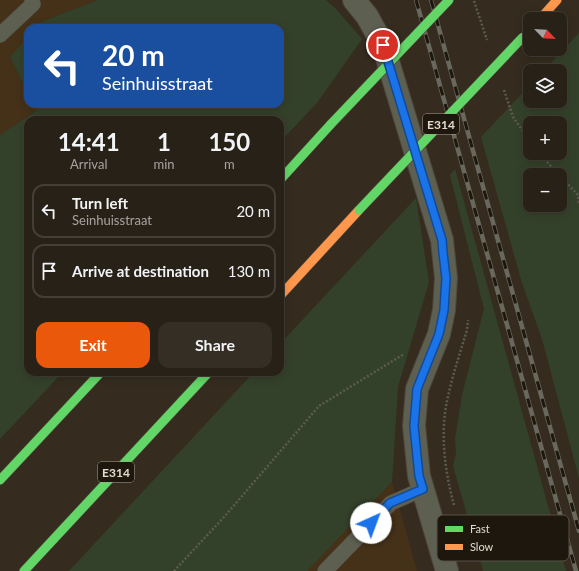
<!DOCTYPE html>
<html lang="en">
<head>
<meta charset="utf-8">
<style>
  :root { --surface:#282117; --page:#342e24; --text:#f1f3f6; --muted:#a5a3a1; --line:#443e36; --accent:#ea580c }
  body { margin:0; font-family:Lato,sans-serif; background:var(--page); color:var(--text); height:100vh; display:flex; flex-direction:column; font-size:15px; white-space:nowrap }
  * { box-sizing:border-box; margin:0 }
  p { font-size:13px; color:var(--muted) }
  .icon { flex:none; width:22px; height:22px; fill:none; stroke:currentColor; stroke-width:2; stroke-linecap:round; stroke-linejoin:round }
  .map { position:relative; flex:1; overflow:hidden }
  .drawer { position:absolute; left:24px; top:116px; width:260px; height:260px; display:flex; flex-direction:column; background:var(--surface); border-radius:12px; box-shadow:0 2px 10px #0003,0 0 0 1px var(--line) }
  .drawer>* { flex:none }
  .top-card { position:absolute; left:24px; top:24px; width:260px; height:84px; border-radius:12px; box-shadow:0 2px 10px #0003,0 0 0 1px var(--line); background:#1a4fa0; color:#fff; overflow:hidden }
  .needle { width:26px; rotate:115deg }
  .fabs { position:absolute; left:523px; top:12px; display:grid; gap:8px }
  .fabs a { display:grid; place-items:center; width:44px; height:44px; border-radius:8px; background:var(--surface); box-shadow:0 2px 10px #0003,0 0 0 1px var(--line); font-size:20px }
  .pin { position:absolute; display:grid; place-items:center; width:34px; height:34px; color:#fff; margin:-17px; border:2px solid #fff; border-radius:50%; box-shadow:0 1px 4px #0007 }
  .me { position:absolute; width:44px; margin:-22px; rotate:43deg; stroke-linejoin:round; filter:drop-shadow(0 0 3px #0008) }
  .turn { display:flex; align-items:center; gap:14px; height:84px; padding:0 12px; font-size:18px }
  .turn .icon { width:52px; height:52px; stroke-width:2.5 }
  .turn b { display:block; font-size:28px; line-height:34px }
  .eta { display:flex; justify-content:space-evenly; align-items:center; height:68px; text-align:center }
  .eta b { font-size:24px; font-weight:700; line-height:28px }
  .primary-button { display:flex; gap:8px; margin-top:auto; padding:8px 12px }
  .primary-button a { flex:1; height:46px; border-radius:12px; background:var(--accent); color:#fff; font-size:16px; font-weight:700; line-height:46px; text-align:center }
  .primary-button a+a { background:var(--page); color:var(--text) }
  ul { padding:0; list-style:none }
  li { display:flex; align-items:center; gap:12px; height:54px; margin:0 8px 6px; padding:0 4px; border:2px solid var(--line); border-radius:12px }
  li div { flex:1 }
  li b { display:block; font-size:15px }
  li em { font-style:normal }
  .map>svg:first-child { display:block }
  .built { fill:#453118 }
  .green { fill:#34412a; fill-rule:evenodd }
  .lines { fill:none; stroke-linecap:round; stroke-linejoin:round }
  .lane-casing { stroke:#4f473c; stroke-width:16 }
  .street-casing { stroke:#4f473c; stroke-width:24 }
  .fast-casing { stroke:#4f473c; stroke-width:10 }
  .slow-casing { stroke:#4f473c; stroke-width:10 }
  .path { stroke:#5c5b4f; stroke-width:2.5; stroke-dasharray:2 2; stroke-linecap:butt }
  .lane { stroke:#5d5f51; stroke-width:15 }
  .street { stroke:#5d5f51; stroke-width:22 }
  .fast { stroke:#63d668; stroke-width:9 }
  .slow { stroke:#ff974d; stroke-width:9 }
  .rail-casing { stroke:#69685d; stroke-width:4.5 }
  .rail { stroke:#1e170d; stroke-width:3; stroke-dasharray:9; stroke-linecap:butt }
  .fast-bridge-casing { stroke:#4f473c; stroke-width:10; stroke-linecap:butt }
  .fast-bridge { stroke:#63d668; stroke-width:9 }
  .route-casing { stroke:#114b97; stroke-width:10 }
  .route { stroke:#1a73e8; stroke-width:7 }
  .labels { text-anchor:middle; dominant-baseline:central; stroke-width:4; stroke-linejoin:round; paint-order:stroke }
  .shield { fill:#1e170d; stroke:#a89f93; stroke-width:1 }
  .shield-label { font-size:12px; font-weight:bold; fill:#e3d9cc }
  .key { fill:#1e170d; stroke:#595146; stroke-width:1 }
  .key-label { font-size:11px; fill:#e3d9cc }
</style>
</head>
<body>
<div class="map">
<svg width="579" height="571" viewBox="0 0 579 571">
  <rect width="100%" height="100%" fill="#352c1f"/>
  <g class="built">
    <polygon points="0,0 98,0 43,21 37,28 28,28 28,37 10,58 28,94 28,104 33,104 36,111 0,135"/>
    <polygon points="392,482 417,571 306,571"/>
  </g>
  <g class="green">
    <polygon points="98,0 326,0 335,8 362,39 317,103 280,142 280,120 28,120 28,372 63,372 0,439 0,135 36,111 33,104 280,104 280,28 37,28 43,21"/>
    <path d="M579,33V478L542,339L522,283L481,137L530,85V101H560V71H543ZM530,123H560V153H530ZM530,175H560V205H530Z"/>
    <polygon points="28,37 28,94 10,57"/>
    <polygon points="455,169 566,571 483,571 453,466 456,454 455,439 462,395 484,309 450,175"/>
    <polygon points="416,198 429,282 398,387 392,482 307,571 69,571 254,372 280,372 280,344"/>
  </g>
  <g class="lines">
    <g class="lane-casing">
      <g id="lane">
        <polyline points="0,35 33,4 32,0"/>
        <polyline points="325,571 391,503 423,489"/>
      </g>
    </g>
    <g class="street-casing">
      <polyline id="street" points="354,0 367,16 383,45 442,240 446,278 444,310 439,334 417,389 414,426 419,476 447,571"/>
    </g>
    <g class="fast-casing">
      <g id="fast">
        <polyline points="280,180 331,124"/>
        <polyline points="0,480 101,372"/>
        <polyline points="24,571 209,372"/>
      </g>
    </g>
    <g class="slow-casing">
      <g id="slow">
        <polyline points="540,19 557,0"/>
        <polyline points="280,296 359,210"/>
      </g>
    </g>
    <g class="path">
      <polyline points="474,1 487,40"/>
      <polyline points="504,90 513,117 530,141"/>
      <polyline points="539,153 559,175"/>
      <polyline points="560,176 578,195 579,204"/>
      <path d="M454,505C445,472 440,435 447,401C452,377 460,353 467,330L468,320"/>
      <polyline points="174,571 225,516 319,406 404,354"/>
    </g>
    <use href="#lane" class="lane"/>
    <use href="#street" class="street"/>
    <use href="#fast" class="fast"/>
    <use href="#slow" class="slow"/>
    <g class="rail-casing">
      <g id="rail">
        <polyline points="416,0 576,571"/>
        <polyline points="431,0 579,531"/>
      </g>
    </g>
    <use href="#rail" class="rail"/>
    <g class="fast-bridge-casing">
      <g id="fast-bridge">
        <polyline points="331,124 449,0"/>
        <polyline points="359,210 523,37"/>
      </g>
    </g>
    <use href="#fast-bridge" class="fast-bridge"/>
  </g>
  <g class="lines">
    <g class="route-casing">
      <polyline id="route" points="371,523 390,503 423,489 419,476 414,426 415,414 417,389 439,334 444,310 446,278 443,253 442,240 383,45"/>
    </g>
    <use href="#route" class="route"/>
  </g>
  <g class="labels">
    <g class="shield">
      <rect x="423" y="114" width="36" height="20" rx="3"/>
      <rect x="98" y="462" width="36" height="20" rx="3"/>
    </g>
    <g class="shield-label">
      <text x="441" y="124">E314</text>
      <text x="116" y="472">E314</text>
    </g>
  </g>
  <rect x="437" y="515" width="132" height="46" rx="6" class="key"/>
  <rect x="445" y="526" width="18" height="6" fill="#63d668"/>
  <rect x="445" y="544" width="18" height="6" fill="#ff974d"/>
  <g class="key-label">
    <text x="470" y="533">Fast</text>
    <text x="470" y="551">Slow</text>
  </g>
</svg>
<div class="fabs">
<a><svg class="needle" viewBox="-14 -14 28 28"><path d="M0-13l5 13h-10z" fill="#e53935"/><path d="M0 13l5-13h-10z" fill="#a5a3a1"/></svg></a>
<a><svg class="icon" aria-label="layers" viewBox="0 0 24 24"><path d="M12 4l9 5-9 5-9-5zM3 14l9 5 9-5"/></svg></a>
<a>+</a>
<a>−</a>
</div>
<div class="pin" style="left:383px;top:45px;background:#d93025"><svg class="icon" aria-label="arrive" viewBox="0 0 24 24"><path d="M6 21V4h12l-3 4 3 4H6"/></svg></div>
<svg class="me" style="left:371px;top:523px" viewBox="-20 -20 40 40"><circle r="19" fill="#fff"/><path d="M0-13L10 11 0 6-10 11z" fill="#1a73e8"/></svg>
<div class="top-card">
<div class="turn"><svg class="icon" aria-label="left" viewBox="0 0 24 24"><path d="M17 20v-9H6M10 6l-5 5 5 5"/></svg><div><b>20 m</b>Seinhuisstraat</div></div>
</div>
<section class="drawer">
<div class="eta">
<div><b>14:41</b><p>Arrival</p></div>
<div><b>1</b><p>min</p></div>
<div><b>150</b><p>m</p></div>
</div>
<ul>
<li><svg class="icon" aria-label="left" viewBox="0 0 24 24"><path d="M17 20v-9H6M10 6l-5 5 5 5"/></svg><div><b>Turn left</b><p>Seinhuisstraat</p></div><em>20 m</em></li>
<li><svg class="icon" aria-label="arrive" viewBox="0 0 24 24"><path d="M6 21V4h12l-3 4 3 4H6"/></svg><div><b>Arrive at destination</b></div><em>130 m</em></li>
</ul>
<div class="primary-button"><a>Exit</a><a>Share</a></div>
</section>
</div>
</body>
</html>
